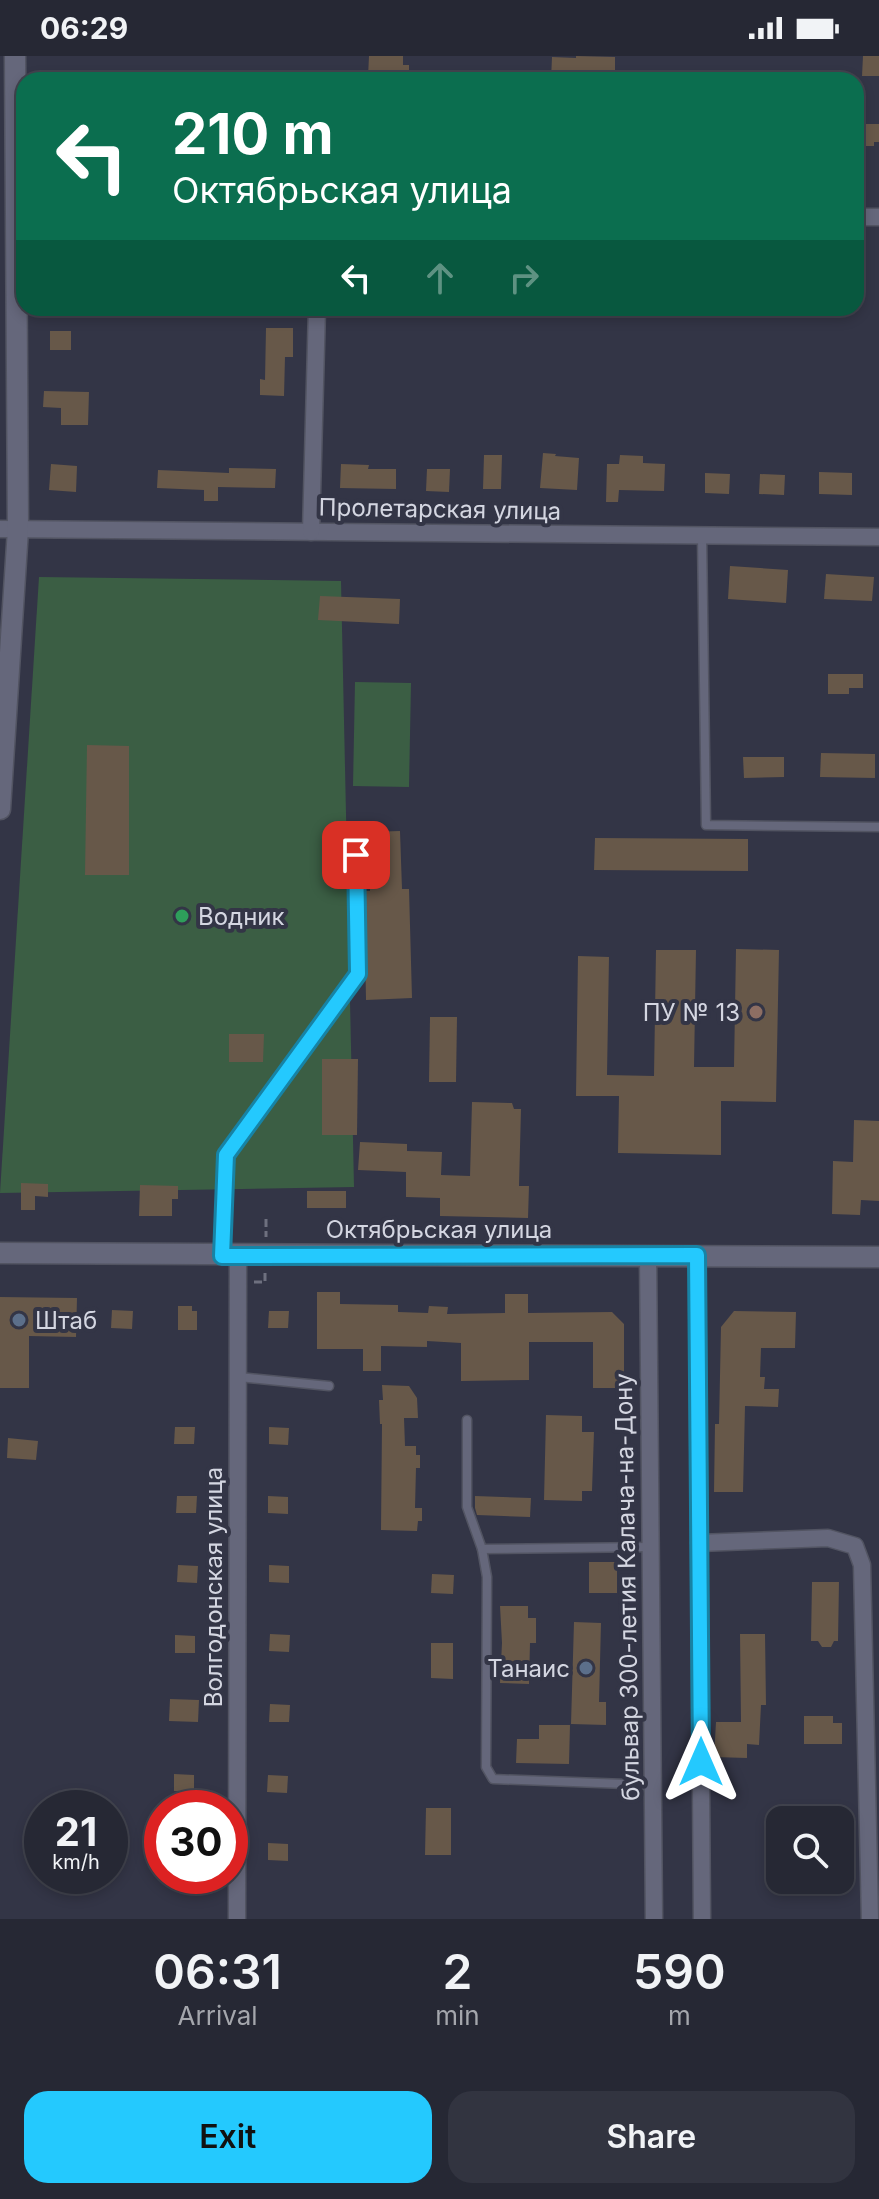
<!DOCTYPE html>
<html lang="en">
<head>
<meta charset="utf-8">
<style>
  :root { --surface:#262834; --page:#323440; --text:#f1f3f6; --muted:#a4a6ac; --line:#42444f; --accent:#24c9fe }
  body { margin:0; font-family:Inter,sans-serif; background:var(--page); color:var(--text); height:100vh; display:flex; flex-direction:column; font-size:30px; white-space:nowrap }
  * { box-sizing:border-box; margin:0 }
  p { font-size:26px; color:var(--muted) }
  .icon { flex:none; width:44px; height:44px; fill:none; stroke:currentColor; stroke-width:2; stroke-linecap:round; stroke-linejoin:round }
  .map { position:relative; height:1863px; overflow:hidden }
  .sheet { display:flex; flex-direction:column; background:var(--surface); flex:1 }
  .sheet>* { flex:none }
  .banner { position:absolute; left:16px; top:16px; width:848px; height:244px; border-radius:24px; box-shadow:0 4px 12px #0003,0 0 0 2px var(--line); background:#0b6e4f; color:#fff; overflow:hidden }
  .tools { position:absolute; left:766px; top:1750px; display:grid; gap:16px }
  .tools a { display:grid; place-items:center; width:88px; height:88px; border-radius:16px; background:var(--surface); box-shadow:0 4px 12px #0003,0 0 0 2px var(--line); font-size:40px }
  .speed { position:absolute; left:24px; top:1734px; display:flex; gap:16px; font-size:40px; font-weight:700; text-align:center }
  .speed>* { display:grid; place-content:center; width:104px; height:104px; border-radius:50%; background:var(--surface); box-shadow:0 4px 12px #0003,0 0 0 2px var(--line); line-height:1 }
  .speed small { font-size:20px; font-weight:400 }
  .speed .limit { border:12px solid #d22; background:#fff; color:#111 }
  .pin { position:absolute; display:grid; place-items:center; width:68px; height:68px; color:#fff; margin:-34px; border-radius:16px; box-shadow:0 4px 12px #0006 }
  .me { position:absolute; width:88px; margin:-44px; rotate:0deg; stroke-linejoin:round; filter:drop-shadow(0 0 6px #0008) }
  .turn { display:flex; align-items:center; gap:28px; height:168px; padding:0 24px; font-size:36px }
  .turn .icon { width:104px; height:104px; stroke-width:2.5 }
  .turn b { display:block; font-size:56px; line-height:68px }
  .lanes { display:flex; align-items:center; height:76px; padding:0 24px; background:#0003; justify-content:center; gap:40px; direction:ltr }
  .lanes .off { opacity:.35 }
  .eta { display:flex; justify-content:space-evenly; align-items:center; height:136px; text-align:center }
  .eta b { font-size:48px; font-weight:600; line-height:56px }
  .button { display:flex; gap:16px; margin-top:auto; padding:16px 24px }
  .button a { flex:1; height:92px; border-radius:24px; background:var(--accent); color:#111; font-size:32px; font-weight:600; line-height:92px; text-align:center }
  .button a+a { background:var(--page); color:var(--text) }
  .status { display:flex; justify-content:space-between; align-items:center; height:56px; padding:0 40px; background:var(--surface); direction:ltr }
  .status svg { height:22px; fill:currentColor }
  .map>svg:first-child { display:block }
  .green { fill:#3b5e44 }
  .building { fill:#675849 }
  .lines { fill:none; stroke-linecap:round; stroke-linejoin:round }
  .lane-casing { stroke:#525462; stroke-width:11 }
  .street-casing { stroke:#525462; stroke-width:19 }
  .secondary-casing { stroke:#525462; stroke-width:23 }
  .path { stroke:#6e707f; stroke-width:3; stroke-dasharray:8 4; stroke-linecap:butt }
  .lane { stroke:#65677b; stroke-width:8 }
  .street { stroke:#65677b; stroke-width:16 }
  .secondary { stroke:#65677b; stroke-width:20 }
  .route-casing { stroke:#1783a5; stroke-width:20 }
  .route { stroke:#24c9fe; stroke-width:14 }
  .leisure-dot { fill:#2e9e5b; stroke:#333546; stroke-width:3 }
  .education-dot { fill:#8d6e63; stroke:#333546; stroke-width:3 }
  .service-dot { fill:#5c6f8a; stroke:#333546; stroke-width:3 }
  .labels { text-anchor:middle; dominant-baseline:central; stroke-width:8; stroke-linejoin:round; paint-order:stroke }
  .street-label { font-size:24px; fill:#d4d6e1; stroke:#333546 }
  .poi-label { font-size:24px; fill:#d4d6e1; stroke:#333546; text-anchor:start }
</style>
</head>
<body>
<div class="status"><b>06:29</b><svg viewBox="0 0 49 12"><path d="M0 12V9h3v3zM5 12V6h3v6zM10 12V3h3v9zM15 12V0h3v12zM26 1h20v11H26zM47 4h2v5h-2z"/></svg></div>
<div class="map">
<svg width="879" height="1863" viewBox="0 0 879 1863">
  <rect width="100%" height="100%" fill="#333546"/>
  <g class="green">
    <polygon points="39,521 341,525 354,1131 0,1137"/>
    <polygon points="355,626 411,627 409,731 353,730"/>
  </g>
  <g class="building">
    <polygon points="369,0 403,0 403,9 409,9 409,22 368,21"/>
    <polygon points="576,0 615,1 615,20 570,19 570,24 551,24 552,1 576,2"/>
    <polygon points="863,0 879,0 879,20 862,20"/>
    <polygon points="861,68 879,68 879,86 874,86 874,90 861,90"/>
    <polygon points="266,272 293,272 293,301 285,301 284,340 260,339 260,323 265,324"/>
    <rect x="50" y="275" width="21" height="19"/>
    <polygon points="44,335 89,336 88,369 61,369 61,352 43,351"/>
    <polygon points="543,397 556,398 555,400 579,402 577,434 540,432"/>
    <polygon points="484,399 502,399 501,433 483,433"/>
    <polygon points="620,399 643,400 643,407 665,408 664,435 619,434 618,446 606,446 607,408 619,408"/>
    <polygon points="51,408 77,410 76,436 49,434"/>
    <polygon points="341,408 369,409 368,413 396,413 396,433 340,432"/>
    <polygon points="229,412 276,413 275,432 218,431 218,445 204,445 204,434 157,432 158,414 229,417"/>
    <polygon points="427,413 450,413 449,436 426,435"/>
    <polygon points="819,416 852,417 852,439 819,438"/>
    <polygon points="705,417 730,418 729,438 705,437"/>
    <polygon points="760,418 785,419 784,439 759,438"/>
    <polygon points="730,510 788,514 786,547 728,543"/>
    <polygon points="826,518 874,521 872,545 824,543"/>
    <polygon points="320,540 400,543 399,568 318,564"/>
    <polygon points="828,618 863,618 863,632 849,632 849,638 828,638"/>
    <polygon points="87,689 129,690 129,819 85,819"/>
    <polygon points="821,697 875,698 875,722 820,721"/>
    <polygon points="743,701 784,701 784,721 744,722"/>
    <polygon points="400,775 402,833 409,833 412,942 366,944 364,835 370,835 369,776"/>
    <polygon points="595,782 748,783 748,815 594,814"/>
    <polygon points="736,893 779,894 776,1046 721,1045 721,1099 618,1097 619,1040 576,1040 578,900 609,901 607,1019 654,1020 656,894 696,894 694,1011 734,1011"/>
    <polygon points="430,961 457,961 456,1026 429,1026"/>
    <polygon points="229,978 264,978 263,1006 229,1006"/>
    <polygon points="322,1003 358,1003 357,1079 322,1079"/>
    <polygon points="472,1046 512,1047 514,1053 521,1053 519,1130 529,1130 528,1162 440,1160 440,1142 406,1141 406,1116 358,1114 360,1086 407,1088 407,1095 442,1096 441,1119 470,1120"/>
    <polygon points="854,1064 879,1065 879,1145 861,1144 860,1159 832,1158 833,1105 853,1106"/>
    <polygon points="21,1127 48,1128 48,1141 35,1140 35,1154 21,1154"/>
    <polygon points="140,1129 178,1130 178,1143 172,1143 172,1160 139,1160"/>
    <rect x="307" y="1135" width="39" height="17"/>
    <polygon points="317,1236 340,1236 340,1248 398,1249 398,1256 428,1257 429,1250 448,1251 447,1258 505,1257 505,1238 528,1238 528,1257 612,1256 624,1268 624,1332 593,1332 593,1286 529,1286 529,1324 461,1325 461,1287 427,1285 427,1291 381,1290 381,1315 363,1315 363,1293 317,1293"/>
    <polygon points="0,1241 77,1242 76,1281 29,1280 29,1332 0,1332"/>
    <polygon points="178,1250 192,1250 192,1255 197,1255 197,1274 178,1274"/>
    <polygon points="112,1254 133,1255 132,1273 111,1272"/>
    <polygon points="269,1255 289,1255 288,1272 268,1272"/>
    <polygon points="734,1255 796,1256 795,1292 761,1292 760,1321 765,1321 764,1333 779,1333 778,1351 745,1350 743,1436 714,1436 715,1368 719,1368 721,1271"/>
    <polygon points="382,1329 409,1330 417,1342 418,1362 404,1362 405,1390 416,1390 416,1399 420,1399 420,1412 416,1412 415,1452 422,1452 422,1465 418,1465 417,1475 381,1474 382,1368 380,1368 379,1344 383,1344"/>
    <polygon points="546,1359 582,1360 582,1376 594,1376 592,1435 582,1435 582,1445 544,1444"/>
    <polygon points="175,1371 195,1371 194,1388 174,1388"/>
    <polygon points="269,1371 289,1372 288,1389 269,1388"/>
    <polygon points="8,1382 38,1385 36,1404 7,1402"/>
    <polygon points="177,1440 197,1440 196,1457 176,1457"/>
    <polygon points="268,1440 288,1441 288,1458 268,1457"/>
    <polygon points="475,1440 531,1442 530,1461 477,1459 475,1452"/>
    <rect x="589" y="1506" width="28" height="31"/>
    <polygon points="178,1509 198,1510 197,1527 177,1526"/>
    <polygon points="269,1509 289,1510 289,1527 269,1526"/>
    <polygon points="432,1518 454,1519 453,1538 431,1537"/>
    <polygon points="812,1526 839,1526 838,1585 834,1585 831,1591 822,1591 818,1585 811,1585"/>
    <polygon points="500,1550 528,1550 528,1562 536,1562 536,1587 530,1587 529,1628 500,1627 502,1587"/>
    <polygon points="574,1566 601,1567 599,1646 606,1646 606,1669 571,1668"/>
    <polygon points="270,1578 290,1579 289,1596 269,1595"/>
    <polygon points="740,1578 765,1578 766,1649 761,1649 759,1689 747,1688 747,1702 714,1701 716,1666 741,1666"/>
    <polygon points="175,1579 195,1580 195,1597 175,1597"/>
    <polygon points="431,1587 453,1587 453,1623 431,1622"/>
    <polygon points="170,1643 199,1644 198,1666 169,1665"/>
    <polygon points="270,1648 290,1649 289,1666 269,1666"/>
    <polygon points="804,1660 833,1660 833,1667 842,1667 842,1688 804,1688"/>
    <polygon points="539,1669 570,1669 569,1708 516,1707 517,1683 539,1683"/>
    <polygon points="174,1718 194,1719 194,1736 174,1735"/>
    <polygon points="268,1719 288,1720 287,1737 267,1736"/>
    <polygon points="426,1752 451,1752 451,1799 425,1799"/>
    <polygon points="268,1787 288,1788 288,1805 268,1804"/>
  </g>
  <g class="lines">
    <g class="lane-casing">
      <g id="lane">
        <polyline points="702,480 706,769 879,771"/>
        <polyline points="222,1199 226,1099 358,918 356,799"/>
        <polyline points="239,1321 329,1330"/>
        <polyline points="467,1364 467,1451 482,1493 487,1521 486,1711 493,1723 652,1729"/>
        <polyline points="482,1493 650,1491"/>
      </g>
    </g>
    <g class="street-casing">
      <g id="street">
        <polyline points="856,161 879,161"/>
        <polyline points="0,473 879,481"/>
        <polyline points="311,476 317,252"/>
        <polyline points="648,1199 654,1863"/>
        <polyline points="697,1199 702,1863"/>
        <polyline points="699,1487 828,1482 855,1490 862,1509 870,1863"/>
        <polyline points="237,1863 238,1199"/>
      </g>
    </g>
    <g class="secondary-casing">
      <g id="secondary">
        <polyline points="0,753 18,473 15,0"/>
        <path d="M0,1197C293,1201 586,1198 879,1201"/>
      </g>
    </g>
    <g class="path">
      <polyline points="266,1163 266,1181"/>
      <polyline points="254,1226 265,1226 265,1217"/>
    </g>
    <use href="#lane" class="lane"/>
    <use href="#street" class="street"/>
    <use href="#secondary" class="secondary"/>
  </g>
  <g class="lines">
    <g class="route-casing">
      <polyline id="route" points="356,799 358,918 226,1099 222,1200 697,1199 701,1706"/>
    </g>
    <use href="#route" class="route"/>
  </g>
  <circle class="leisure-dot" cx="182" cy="860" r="8"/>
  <circle class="education-dot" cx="756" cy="956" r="8"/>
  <g class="service-dot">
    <circle cx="19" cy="1264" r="8"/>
    <circle cx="586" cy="1612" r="8"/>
  </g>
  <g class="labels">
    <g class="street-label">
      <text transform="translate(440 453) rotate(1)">Пролетарская улица</text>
      <text x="439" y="1173">Октябрьская улица</text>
      <text transform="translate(213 1531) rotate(-90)">Волгодонская улица</text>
      <text transform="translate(627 1531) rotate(-91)">бульвар 300-летия Калача-на-Дону</text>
    </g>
    <g class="poi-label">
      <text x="198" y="860">Водник</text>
      <text x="740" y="956" text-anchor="end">ПУ № 13</text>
      <text x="35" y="1264">Штаб</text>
      <text x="570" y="1612" text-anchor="end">Танаис</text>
    </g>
  </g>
</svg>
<div class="tools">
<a><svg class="icon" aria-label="search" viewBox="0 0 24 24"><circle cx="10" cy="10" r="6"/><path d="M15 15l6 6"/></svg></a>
</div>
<div class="speed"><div>21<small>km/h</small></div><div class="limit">30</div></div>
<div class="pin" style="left:356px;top:799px;background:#d93025"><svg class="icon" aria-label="arrive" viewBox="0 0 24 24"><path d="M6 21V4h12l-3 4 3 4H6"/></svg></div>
<svg class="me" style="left:701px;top:1706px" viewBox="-20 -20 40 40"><path d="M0-17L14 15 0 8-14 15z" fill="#24c9fe" stroke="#fff" stroke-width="4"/></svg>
<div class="banner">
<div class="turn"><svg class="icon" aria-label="left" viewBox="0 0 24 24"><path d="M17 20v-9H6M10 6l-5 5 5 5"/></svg><div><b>210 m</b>Октябрьская улица</div></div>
<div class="lanes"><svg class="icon" aria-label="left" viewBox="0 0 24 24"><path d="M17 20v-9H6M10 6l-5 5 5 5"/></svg><svg class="icon off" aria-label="ahead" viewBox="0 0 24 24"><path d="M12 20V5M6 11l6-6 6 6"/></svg><svg class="icon off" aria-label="right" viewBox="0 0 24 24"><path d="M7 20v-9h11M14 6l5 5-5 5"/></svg></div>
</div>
</div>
<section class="sheet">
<div class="eta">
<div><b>06:31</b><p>Arrival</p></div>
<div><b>2</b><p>min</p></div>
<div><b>590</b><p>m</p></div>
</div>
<div class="button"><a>Exit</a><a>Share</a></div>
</section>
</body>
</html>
